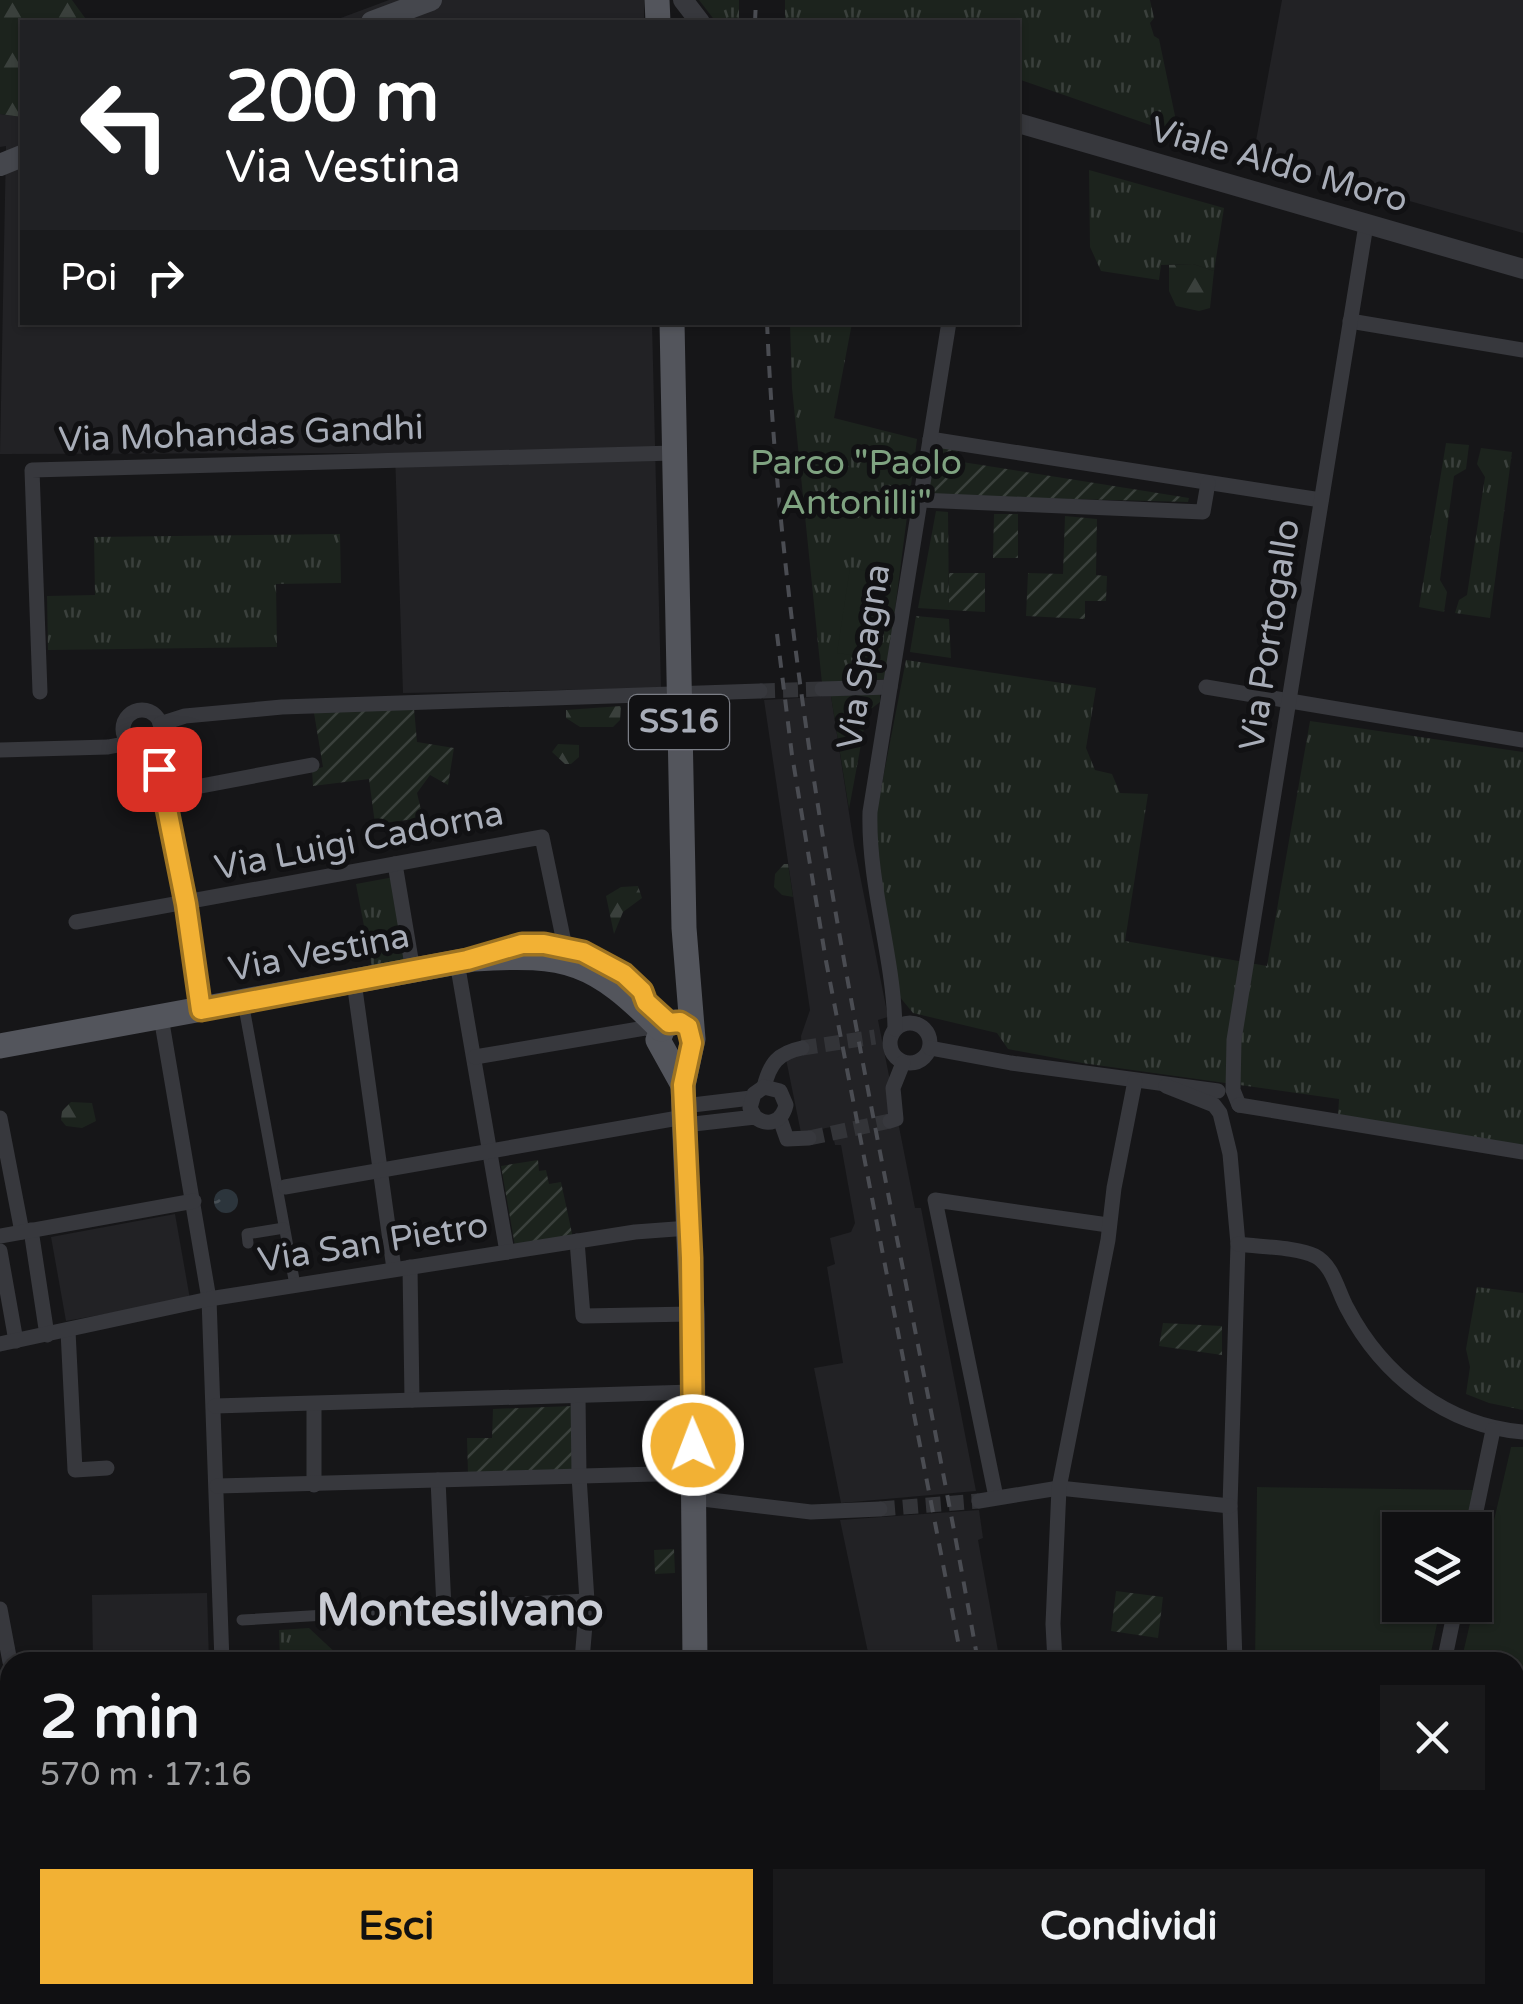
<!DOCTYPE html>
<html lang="it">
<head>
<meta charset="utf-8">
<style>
  :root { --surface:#101012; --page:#19191b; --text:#f1f3f6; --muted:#9c9d9f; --line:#303032; --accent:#f2b134 }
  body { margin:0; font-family:"Varela Round",sans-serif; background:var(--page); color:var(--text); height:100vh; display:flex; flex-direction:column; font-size:38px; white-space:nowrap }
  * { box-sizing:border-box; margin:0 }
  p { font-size:32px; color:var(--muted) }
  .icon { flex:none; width:55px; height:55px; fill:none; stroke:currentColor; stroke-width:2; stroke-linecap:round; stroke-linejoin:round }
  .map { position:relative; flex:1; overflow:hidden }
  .panel { position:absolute; left:0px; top:1652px; width:1525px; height:352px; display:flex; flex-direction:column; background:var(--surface); border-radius:30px 30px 0 0; box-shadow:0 2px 8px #0004,0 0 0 2px var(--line) }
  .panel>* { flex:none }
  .hud { position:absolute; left:20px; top:20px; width:1000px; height:305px; border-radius:0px; box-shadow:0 2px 8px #0004,0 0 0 2px var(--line); background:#202124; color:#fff; overflow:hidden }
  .controls { position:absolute; left:1382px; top:1512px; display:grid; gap:20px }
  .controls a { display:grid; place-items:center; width:110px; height:110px; border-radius:0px; background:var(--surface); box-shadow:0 2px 8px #0004,0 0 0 2px var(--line); font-size:50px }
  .pin { position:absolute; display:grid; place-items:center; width:85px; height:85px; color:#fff; margin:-42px; border-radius:20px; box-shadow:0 5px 15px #0006 }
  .me { position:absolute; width:110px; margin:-55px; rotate:359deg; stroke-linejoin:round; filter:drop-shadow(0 0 8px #0008) }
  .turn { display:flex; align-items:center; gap:35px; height:210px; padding:0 40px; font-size:45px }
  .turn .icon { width:130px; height:130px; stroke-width:2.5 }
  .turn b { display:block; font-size:70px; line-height:85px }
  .then { display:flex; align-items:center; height:95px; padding:0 40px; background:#0003; gap:20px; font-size:38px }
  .round { display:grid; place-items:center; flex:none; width:105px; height:105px; border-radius:0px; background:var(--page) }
  .headline { display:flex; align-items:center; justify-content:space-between; height:170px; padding:0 40px }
  h1 { font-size:60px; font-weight:700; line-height:75px }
  .cta { display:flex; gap:20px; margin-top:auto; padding:20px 40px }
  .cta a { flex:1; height:115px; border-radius:0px; background:var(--accent); color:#111; font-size:40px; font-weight:700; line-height:115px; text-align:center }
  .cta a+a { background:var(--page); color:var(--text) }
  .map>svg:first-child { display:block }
  .built { fill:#222225 }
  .grass { fill:url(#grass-tufts) }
  .forest { fill:url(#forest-firs) }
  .garden { fill:url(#garden-furrows) }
  .pitch { fill:#1c231d }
  .water { fill:url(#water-ripples) }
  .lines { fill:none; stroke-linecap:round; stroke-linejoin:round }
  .minor-tunnel { stroke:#333438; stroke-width:15; stroke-dasharray:15 8; stroke-linecap:butt }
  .pedestrian { stroke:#37383d; stroke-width:11 }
  .minor { stroke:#37383d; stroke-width:15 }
  .tertiary { stroke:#37383d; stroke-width:20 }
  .secondary { stroke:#45474d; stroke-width:22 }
  .primary { stroke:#53555c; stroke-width:25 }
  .rail { stroke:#4a4c52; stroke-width:4; stroke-dasharray:12 10; stroke-linecap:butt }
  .route-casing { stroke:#9d7322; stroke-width:25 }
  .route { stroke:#f2b134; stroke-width:18 }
  .labels { text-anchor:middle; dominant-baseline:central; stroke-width:10; stroke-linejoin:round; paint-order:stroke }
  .shield { fill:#111113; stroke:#7b7e86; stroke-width:2.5 }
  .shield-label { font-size:32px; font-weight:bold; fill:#a8adb8 }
  .street-label { font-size:35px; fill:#a8adb8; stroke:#111113 }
  .park-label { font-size:35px; fill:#7fa381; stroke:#111113 }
  .district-label { font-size:45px; font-weight:bold; fill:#c9ccd4; stroke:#111113 }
</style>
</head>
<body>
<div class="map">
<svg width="1523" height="2004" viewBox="0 0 1523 2004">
  <defs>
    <pattern id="grass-tufts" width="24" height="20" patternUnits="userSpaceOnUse" patternTransform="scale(2.5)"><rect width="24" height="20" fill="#1c231d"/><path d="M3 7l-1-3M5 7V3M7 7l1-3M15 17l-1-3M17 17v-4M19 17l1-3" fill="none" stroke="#3a403c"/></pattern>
    <pattern id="forest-firs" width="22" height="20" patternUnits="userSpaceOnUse" patternTransform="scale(2.5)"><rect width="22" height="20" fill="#1c231d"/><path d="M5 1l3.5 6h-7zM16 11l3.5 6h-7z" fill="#3a403c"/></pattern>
    <pattern id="garden-furrows" width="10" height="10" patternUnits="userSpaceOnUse" patternTransform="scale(2.5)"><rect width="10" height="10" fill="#1c231d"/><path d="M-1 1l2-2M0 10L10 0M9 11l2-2" fill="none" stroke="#3a403c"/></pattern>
    <pattern id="water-ripples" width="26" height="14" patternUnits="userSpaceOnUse" patternTransform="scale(2.5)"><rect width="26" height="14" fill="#2c353c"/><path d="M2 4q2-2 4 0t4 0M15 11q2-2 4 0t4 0" fill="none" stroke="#485056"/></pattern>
  </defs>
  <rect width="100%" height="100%" fill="#161618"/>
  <g class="built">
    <polygon points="389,0 644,0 644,22 330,22"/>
    <polygon points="1282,0 1523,0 1523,233 1253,157"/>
    <polygon points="0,114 22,117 22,322 652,323 661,688 403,693 395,453 0,454 6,146 0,147"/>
    <polygon points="831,696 854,845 888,1017 878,1020 915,1208 921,1208 976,1491 841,1503 814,1368 843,1363 827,1267 835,1264 830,1238 851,1232 855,1223 841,1145 835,1145 831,1127 801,1133 786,1059 802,1053 801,1036 810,1010 764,700"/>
    <polygon points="175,1214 190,1299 66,1321 51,1237"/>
    <polygon points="979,1510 983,1538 978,1540 1000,1662 870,1662 840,1520"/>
    <polygon points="207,1593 209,1662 93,1662 92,1595"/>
    <polygon points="994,1995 1050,1995 1052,2004 997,2004"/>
  </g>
  <g class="grass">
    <polygon points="699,0 739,0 739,22 716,22"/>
    <polygon points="785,0 1150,0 1154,18 1150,23 1154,36 1159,39 1179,135 1018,79 1018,22 785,22"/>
    <polygon points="1089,170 1224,208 1214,271 1193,264 1161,265 1159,280 1101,271 1090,247"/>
    <polygon points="790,323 852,323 834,418 917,439 886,679 822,683 792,388"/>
    <polygon points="1446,443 1469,445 1466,469 1454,476 1440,580 1447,592 1444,612 1419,607"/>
    <polygon points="1481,448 1512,452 1490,618 1455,613 1459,600 1467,595 1485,477 1477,464"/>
    <polygon points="936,511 948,512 949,610 918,608"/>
    <polygon points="340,534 341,583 276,584 277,647 48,650 47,596 95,595 94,537"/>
    <polygon points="916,616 949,619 951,658 910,652"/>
    <polygon points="906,660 1096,688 1086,748 1095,770 1112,774 1120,793 1148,794 1125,941 1267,966 1310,721 1523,752 1523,1146 1338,1117 1339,1099 1082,1063 1008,1049 997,1033 913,1013 899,996 873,830"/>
    <polygon points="880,694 880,702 867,712 849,809 831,696"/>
    <polygon points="394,877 409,961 372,968 356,884"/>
    <polygon points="1477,1287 1523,1293 1523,1410 1489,1403 1466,1394 1470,1367 1466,1349"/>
    <polygon points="309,1628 340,1657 340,1662 280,1662 279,1630"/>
  </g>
  <g class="forest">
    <polygon points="0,0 72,0 88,22 22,22 22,117 0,114"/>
    <polygon points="1193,264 1214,271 1210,308 1199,311 1176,306 1169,291 1169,265"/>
    <polygon points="621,706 620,720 613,727 580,727 566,718 566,710"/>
    <polygon points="558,744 579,745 579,757 571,764 565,764 552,752"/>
    <polygon points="784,864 788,864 793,897 782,895 774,887 775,874"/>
    <polygon points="638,886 642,898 623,912 614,934 606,896 621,887"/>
    <polygon points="71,1102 92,1103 96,1121 82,1128 66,1126 61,1120 62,1111"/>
  </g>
  <g class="garden">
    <polygon points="940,448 958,448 956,461 1189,498 1188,502 926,495 935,452"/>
    <polygon points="994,514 1018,514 1018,558 993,558"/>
    <polygon points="1065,516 1097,519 1096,575 1107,576 1106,601 1085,601 1085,619 1026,616 1028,573 1063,574"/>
    <polygon points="949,573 985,573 985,612 949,610"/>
    <polygon points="414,708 417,742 454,748 448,785 430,775 417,793 423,818 375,824 369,779 313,786 312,770 323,767 314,713"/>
    <polygon points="538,1160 539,1171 546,1170 549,1184 561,1182 573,1238 515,1246 501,1166"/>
    <polygon points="1163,1323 1222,1326 1222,1355 1159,1346"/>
    <polygon points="573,1406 575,1471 468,1474 467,1438 492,1438 493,1409"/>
    <polygon points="674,1549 675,1573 655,1574 654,1550"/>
    <polygon points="1116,1591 1163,1597 1158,1638 1111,1631"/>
  </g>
  <g class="pitch">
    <polygon points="850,568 891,575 878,659 837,653"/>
    <polygon points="1511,1447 1523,1447 1523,1737 1515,1737 1515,1662 1461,1662"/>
    <polygon points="1257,1487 1475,1490 1468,1523 1458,1521 1456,1530 1400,1530 1400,1605 1441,1605 1429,1662 1255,1662"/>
  </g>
  <circle class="water" cx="226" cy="1201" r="12"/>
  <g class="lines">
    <g class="minor-tunnel">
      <polyline points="760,691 822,689"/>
      <polyline points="802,1048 875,1037"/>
      <polyline points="809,1138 890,1121"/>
      <polyline points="880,1509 979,1501"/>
    </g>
    <g class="pedestrian">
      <polyline points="243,1002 295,1285"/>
      <polyline points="248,1243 247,1234 284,1228"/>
      <polyline points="242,1620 444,1608"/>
    </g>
    <g class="minor">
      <polyline points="1350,321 1523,350"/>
      <polyline points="930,439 1321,500"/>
      <polyline points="920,500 1203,512 1208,483"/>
      <polyline points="1206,687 1523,740"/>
      <polyline points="822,689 890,687"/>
      <polyline points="40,692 32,470 674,453"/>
      <circle cx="142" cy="729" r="19"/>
      <polyline points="160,724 185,716 282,707 760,691"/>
      <polyline points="153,744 186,904 201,1010"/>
      <polyline points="0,750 108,747 129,743"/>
      <polyline points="164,793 312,765"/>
      <polyline points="395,864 413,971"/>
      <polyline points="76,922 542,837 565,947"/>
      <polyline points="457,962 507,1252"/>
      <polyline points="354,982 394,1269"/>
      <polyline points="161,1017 209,1299 222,1662"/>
      <circle cx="910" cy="1043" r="20"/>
      <path d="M895,1029C894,956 868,886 870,812L949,322"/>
      <polyline points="930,1048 1011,1063 1218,1091"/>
      <polyline points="475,1057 645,1028 660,1032"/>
      <polyline points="1166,1086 1214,1105 1220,1113 1230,1154 1238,1244 1230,1506 1235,1662"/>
      <path d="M764,1087C770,1063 778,1053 802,1048"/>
      <polyline points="1239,1105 1233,1090 1234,1040 1366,225"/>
      <polyline points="1239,1105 1523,1152"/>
      <polyline points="684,1106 751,1098"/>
      <polyline points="0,1118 22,1232"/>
      <polyline points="780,1119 787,1139 809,1138"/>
      <polyline points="890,1121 896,1119 893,1088 903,1063"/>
      <path d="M685,1125L755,1117C768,1127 782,1122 786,1105L780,1091L764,1087L754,1094L750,1108L755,1117"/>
      <polyline points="285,1187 684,1117"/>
      <polyline points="31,1230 47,1335"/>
      <polyline points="0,1236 194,1201"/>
      <polyline points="577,1241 583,1316 692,1314"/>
      <path d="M1238,1244C1259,1247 1298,1247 1315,1256C1333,1265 1338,1292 1347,1308C1382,1375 1446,1426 1523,1432"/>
      <polyline points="0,1251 16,1341"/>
      <polyline points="410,1267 412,1400"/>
      <polyline points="68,1331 75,1470 107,1468"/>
      <polyline points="0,1344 209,1299 635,1232 689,1228"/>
      <polyline points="578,1396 579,1476 587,1601 582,1660"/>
      <polyline points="314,1404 314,1485"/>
      <polyline points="215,1406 692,1392"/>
      <polyline points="438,1480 444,1608 587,1601"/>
      <polyline points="217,1486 693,1473"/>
      <polyline points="996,1497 935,1200 1108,1225"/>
      <polyline points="694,1498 811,1512 880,1509"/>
      <polyline points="979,1501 1059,1488 1230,1506"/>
      <polyline points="1472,1530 1493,1430"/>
      <polyline points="0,1609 10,1662"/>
      <polyline points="1055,1662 1053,1624 1059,1488 1108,1240 1114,1188 1135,1081"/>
      <polyline points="1444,1662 1456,1605"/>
      <polyline points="0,1731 10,1730"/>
      <polyline points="1515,1862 1523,1862"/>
      <polyline points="0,1958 10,1957"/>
      <polyline points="1515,1983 1523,1983"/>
      <polyline points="231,1995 231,2004"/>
      <polyline points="603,1995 603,2004"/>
      <polyline points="1435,1995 1435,2004"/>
      <polyline points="1249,1998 1299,1995"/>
    </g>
    <g class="tertiary">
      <polyline points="683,0 700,22"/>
      <polyline points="1018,123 1523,269"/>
    </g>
    <g class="secondary">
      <polyline points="372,22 431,0"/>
      <polyline points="0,165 22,156"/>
    </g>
    <g class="primary">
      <polyline points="657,0 658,22"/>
      <polyline points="672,322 684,928 693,1039 683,1085 692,1314 695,1662"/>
      <polyline points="675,1022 664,1026 658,1040 683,1085"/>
      <path d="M0,1046L474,959C568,953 594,961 661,1029"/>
      <polyline points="701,1995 701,2004"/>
    </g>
    <g class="rail">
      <polyline points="755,22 756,0"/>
      <path d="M767,322C786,776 900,1217 978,1662"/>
      <polyline points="777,634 792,755 826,961 962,1662"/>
      <polyline points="1025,1995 1026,2004"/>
    </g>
  </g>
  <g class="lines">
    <g class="route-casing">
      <polyline id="route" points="159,769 186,904 201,1010 467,960 522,944 544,944 583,952 624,974 642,991 646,1002 669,1023 680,1022 688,1027 692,1043 683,1085 691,1258 693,1445"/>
    </g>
    <use href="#route" class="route"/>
  </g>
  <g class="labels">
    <rect class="shield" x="629" y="695" width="100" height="54" rx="8"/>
    <g class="shield-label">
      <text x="679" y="722">SS16</text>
    </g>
    <g class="street-label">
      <text transform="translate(1279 165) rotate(16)">Viale Aldo Moro</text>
      <text transform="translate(241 434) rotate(-2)">Via Mohandas Gandhi</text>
      <text transform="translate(1270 635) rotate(-81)">Via Portogallo</text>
      <text transform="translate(864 657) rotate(-81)">Via Spagna</text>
      <text transform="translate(359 841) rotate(-11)">Via Luigi Cadorna</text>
      <text transform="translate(319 953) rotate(-11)">Via Vestina</text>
      <text transform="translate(373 1243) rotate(-9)">Via San Pietro</text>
    </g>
    <g class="park-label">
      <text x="856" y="463">Parco "Paolo<tspan x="856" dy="40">Antonilli"</tspan></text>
    </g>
    <g class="district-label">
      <text x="460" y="1611">Montesilvano</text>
    </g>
  </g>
</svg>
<div class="controls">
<a><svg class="icon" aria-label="layers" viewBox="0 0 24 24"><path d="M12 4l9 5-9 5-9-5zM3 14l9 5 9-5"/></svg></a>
</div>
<div class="pin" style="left:159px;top:769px;background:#d93025"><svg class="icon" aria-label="arrive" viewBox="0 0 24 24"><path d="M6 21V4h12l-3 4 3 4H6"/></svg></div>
<svg class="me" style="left:693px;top:1445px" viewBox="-20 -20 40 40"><circle r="17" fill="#f2b134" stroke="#fff" stroke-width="3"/><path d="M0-11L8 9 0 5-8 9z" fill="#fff"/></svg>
<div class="hud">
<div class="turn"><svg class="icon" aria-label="left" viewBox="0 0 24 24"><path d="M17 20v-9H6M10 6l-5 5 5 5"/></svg><div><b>200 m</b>Via Vestina</div></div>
<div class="then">Poi<svg class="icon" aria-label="right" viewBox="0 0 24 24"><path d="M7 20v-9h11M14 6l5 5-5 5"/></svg></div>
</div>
<section class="panel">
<div class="headline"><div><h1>2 min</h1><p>570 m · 17:16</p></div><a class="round"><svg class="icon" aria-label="close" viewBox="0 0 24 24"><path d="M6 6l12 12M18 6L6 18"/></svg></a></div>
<div class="cta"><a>Esci</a><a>Condividi</a></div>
</section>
</div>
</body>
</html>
